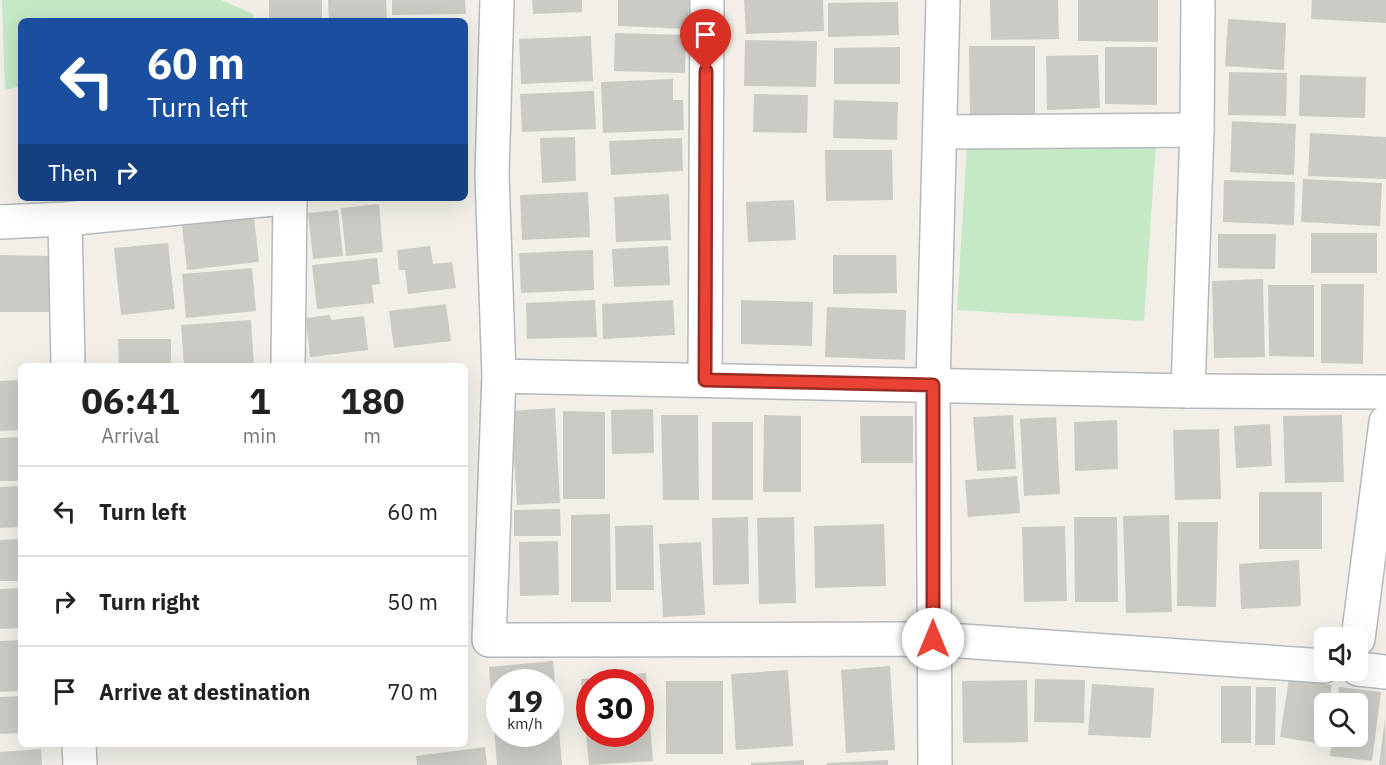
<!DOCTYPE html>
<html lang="en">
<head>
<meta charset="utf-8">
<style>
  :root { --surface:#fff; --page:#f6f6f6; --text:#222; --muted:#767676; --line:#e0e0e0 }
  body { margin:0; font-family:"IBM Plex Sans",sans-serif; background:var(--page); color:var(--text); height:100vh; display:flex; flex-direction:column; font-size:22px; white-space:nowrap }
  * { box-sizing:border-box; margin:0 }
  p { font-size:20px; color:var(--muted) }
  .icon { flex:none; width:33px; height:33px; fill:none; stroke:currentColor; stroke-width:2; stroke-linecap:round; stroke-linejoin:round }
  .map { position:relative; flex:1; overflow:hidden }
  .drawer { position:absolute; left:18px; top:363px; width:450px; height:384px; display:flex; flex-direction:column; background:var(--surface); border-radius:9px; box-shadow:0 6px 24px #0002 }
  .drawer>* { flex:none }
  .top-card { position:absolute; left:18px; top:18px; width:450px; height:183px; border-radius:9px; box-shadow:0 6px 24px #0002; background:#1a4fa0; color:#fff; overflow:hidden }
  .tools { position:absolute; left:1314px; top:627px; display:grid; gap:12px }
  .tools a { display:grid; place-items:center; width:54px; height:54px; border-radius:9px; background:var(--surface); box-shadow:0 6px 24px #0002; font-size:30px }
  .speed { position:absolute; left:486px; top:669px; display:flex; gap:12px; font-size:30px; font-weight:700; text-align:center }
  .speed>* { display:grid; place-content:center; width:78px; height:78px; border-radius:50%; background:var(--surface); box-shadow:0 6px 24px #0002; line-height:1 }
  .speed small { font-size:15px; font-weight:400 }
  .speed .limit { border:9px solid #d22; background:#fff; color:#111 }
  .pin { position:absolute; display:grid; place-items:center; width:51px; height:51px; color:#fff; margin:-62px -26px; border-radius:50% 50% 50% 0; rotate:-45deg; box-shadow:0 0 6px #0007 }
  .pin .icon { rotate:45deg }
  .me { position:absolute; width:66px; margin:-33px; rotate:0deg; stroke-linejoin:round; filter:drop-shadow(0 0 4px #0008) }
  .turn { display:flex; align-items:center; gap:21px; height:126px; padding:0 30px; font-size:27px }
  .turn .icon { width:78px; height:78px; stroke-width:2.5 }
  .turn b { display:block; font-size:42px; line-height:51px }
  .then { display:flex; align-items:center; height:57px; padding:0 30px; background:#0003; gap:12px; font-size:22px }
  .eta { display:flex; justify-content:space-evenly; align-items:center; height:102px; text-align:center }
  .eta b { font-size:36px; font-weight:700; line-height:42px }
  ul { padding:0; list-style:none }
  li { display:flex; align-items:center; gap:18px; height:90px; padding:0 30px; border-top:2px solid var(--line) }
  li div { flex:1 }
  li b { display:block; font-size:22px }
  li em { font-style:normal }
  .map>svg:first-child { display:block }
  .green { fill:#c5e8c5 }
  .building { fill:#cccac5; fill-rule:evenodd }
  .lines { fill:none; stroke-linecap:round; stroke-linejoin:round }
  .minor-casing { stroke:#b5b8bc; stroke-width:36 }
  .minor { stroke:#fff; stroke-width:33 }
  .route-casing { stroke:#982c22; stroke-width:15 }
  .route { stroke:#ea4335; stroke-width:10 }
</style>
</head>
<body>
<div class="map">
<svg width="1386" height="765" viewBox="0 0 1386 765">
  <rect width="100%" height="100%" fill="#f1efe8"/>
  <g class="green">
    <polygon points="2,0 221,0 253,14 253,21 21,21 21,86 5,90"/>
    <polygon points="1156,143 1144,321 957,310 967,146"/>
  </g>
  <g class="building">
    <rect x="269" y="0" width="53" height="21"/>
    <polygon points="328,0 386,0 387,21 329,21"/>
    <polygon points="392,0 465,0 466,14 392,15"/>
    <polygon points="532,0 582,0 582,12 533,14"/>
    <polygon points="618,0 689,0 688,29 618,26"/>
    <polygon points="744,0 823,0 824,31 746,34"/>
    <polygon points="990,0 1058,0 1059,39 991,40"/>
    <polygon points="1078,0 1158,0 1158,42 1078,41"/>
    <polygon points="1312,0 1386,0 1386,23 1311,19"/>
    <polygon points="898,2 899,35 828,37 828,3"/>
    <polygon points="1228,19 1286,23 1284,70 1225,66"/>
    <polygon points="615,33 686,35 685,73 614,71"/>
    <polygon points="591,36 593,81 521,84 519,39"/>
    <polygon points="745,40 817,41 816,87 744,86"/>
    <polygon points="969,46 1035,46 1035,120 970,120"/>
    <polygon points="900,47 900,84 834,84 834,48"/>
    <polygon points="1105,47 1157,47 1157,105 1105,104"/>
    <polygon points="1098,55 1100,108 1047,110 1046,56"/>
    <polygon points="1229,72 1287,73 1286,116 1228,115"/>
    <polygon points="1300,75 1366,77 1365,118 1299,116"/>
    <polygon points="673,79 673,100 683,100 684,130 603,133 601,82"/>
    <polygon points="594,91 596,129 522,132 520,94"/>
    <polygon points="754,94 808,95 807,133 753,132"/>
    <polygon points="834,100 898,102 897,140 833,138"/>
    <polygon points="1232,121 1296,124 1294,175 1230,172"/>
    <polygon points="1310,133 1386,137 1386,179 1308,176"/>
    <polygon points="575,137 576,181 542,183 540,138"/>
    <polygon points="682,138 683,171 611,175 609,141"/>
    <polygon points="825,150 892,150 893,200 826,201"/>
    <polygon points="1303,179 1382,183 1380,226 1301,222"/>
    <polygon points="1224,180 1295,182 1294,225 1223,222"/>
    <polygon points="588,192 590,237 522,240 520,195"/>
    <polygon points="669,194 671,240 616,242 614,197"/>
    <polygon points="794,200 796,240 748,242 746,202"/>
    <polygon points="379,204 383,252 346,256 341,208"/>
    <polygon points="338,210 343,256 313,259 308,213"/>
    <polygon points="254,218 259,262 187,270 182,226"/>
    <rect x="1311" y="233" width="66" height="40"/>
    <polygon points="1218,234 1276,234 1275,269 1218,268"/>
    <polygon points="168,243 175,309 121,315 114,248"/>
    <polygon points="430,246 433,264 452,262 456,288 408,294 405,270 399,270 397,250"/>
    <polygon points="668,246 670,285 614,287 612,249"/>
    <polygon points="593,250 594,290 521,293 519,253"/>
    <polygon points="0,255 51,256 50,312 0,312"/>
    <polygon points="833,255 896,255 897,293 833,294"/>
    <polygon points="377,258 380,284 372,285 374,303 317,309 312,265"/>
    <polygon points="252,268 256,311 186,318 182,274"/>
    <polygon points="1263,279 1265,357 1214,358 1212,281"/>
    <polygon points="1321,284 1364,284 1363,364 1321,363"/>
    <polygon points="1268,285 1314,285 1314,357 1269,356"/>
    <polygon points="595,300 597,337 527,339 526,303"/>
    <polygon points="673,300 675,335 603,339 602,304"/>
    <polygon points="741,300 813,302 812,346 741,344"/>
    <polygon points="446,304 451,341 394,348 389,311"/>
    <polygon points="827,307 906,310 905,360 825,357"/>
    <polygon points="330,315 331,320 364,316 368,350 310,357 306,318"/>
    <polygon points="251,320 254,366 184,366 181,325"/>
    <polygon points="118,339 171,339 171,366 119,366"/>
    <polygon points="21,380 21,430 0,431 0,381"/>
    <polygon points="555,408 560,503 517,505 511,411"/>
    <polygon points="653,409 654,453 612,454 611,410"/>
    <polygon points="563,411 605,412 605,499 563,499"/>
    <polygon points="661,415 698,415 699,500 663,500"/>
    <polygon points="764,415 801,416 801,492 763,492"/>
    <polygon points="1013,415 1016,469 977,471 973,417"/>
    <polygon points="1342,415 1344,482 1285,483 1283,416"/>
    <polygon points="860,416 913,416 913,463 861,463"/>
    <polygon points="1056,417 1060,494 1024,496 1020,419"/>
    <polygon points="1117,420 1118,469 1075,471 1074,422"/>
    <rect x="712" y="422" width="41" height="78"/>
    <polygon points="1270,424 1272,466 1236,468 1234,426"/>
    <polygon points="1219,429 1221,499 1175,500 1173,430"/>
    <polygon points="21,437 21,481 0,481 0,438"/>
    <polygon points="1017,476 1020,513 968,517 965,480"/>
    <polygon points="21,486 21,527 0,528 0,487"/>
    <rect x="1259" y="492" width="63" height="57"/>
    <polygon points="560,509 561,536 514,536 514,510"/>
    <polygon points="610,514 611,602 571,602 571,515"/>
    <polygon points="1169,515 1172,612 1126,613 1123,516"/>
    <polygon points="748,517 749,584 713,585 712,518"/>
    <polygon points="794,517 796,603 759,604 757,518"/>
    <polygon points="1074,517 1117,517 1118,602 1075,602"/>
    <polygon points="1178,522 1218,522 1216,607 1177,606"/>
    <polygon points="884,524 886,586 815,588 814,526"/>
    <polygon points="653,525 654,590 616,590 615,526"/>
    <polygon points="1065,526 1067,601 1024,602 1022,527"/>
    <polygon points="21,539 21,581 0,581 0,540"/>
    <polygon points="558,541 559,595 520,596 519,542"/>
    <polygon points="701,542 705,615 663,617 659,544"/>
    <polygon points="1299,560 1301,606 1241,609 1239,564"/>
    <polygon points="21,588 21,628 0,629 0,589"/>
    <polygon points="21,640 21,691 0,692 0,641"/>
    <path d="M553,661L562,765H497L489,667ZM500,682H550V734H500Z"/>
    <polygon points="890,666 895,750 846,753 841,670"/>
    <polygon points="788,670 793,746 736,750 731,674"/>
    <path d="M646,673L653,761L589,765L581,679ZM590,682H640V734H590Z"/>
    <polygon points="1289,678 1332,685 1329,704 1324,704 1322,744 1280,737"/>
    <polygon points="1035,679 1085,680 1084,723 1034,722"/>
    <polygon points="1027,680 1028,742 963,743 962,681"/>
    <rect x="666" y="681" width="57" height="73"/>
    <polygon points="1092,684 1154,688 1151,738 1088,735"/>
    <rect x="1221" y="686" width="30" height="57"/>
    <polygon points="1256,687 1276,687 1275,745 1255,745"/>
    <polygon points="1339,687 1381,692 1372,761 1330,756 1333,736 1358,736 1358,704 1337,704"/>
    <polygon points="21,696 21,733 0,734 0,697"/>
    <polygon points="1385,718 1386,765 1379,765"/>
    <polygon points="485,747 487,765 417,765 416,756"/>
    <polygon points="41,749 42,765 0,765 0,752"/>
    <polygon points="804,760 804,765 751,765 751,763"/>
    <polygon points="888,760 888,765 827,765 827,763"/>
  </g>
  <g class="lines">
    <g class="minor-casing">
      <g id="minor">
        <polyline points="497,0 492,175 499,376 489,640 933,639 1324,666"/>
        <polyline points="940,132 1197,130"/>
        <polyline points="65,219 68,366"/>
        <polyline points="0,222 65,219 284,198"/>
        <polyline points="288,366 290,198"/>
        <polyline points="499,376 1188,391 1386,392"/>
        <polyline points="705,380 707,0"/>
        <polyline points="1188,391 1197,130 1198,0"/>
        <polyline points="1358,639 1386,422"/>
        <polyline points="1358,669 1386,672"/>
        <polyline points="79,744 80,765"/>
        <polyline points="935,765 933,385 943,0"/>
      </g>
    </g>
    <use href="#minor" class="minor"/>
  </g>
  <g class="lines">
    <g class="route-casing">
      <polyline id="route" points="706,71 705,380 933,385 933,639"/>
    </g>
    <use href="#route" class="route"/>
  </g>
</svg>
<div class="tools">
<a><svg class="icon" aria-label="sound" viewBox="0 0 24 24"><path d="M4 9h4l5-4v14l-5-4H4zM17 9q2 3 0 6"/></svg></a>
<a><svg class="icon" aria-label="search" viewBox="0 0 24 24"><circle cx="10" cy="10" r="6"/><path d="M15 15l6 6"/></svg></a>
</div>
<div class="speed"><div>19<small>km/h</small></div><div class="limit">30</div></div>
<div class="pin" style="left:706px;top:71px;background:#d93025"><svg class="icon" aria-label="arrive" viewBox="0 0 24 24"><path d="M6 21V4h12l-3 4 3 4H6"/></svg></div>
<svg class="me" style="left:933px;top:639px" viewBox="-20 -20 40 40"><circle r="19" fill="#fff"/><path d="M0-13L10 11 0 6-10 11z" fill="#ea4335"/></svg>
<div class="top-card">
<div class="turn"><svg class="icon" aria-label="left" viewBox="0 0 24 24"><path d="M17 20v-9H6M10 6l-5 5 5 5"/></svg><div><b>60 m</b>Turn left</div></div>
<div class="then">Then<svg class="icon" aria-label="right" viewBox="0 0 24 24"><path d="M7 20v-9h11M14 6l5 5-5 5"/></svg></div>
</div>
<section class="drawer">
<div class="eta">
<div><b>06:41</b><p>Arrival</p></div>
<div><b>1</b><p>min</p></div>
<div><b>180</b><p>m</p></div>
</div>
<ul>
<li><svg class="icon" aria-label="left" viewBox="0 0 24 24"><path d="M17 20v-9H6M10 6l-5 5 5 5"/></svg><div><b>Turn left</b></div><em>60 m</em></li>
<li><svg class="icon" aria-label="right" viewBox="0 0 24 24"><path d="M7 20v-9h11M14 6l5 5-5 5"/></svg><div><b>Turn right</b></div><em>50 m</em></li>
<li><svg class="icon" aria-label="arrive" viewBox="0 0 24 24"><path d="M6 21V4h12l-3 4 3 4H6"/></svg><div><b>Arrive at destination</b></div><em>70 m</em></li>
</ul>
</section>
</div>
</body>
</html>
